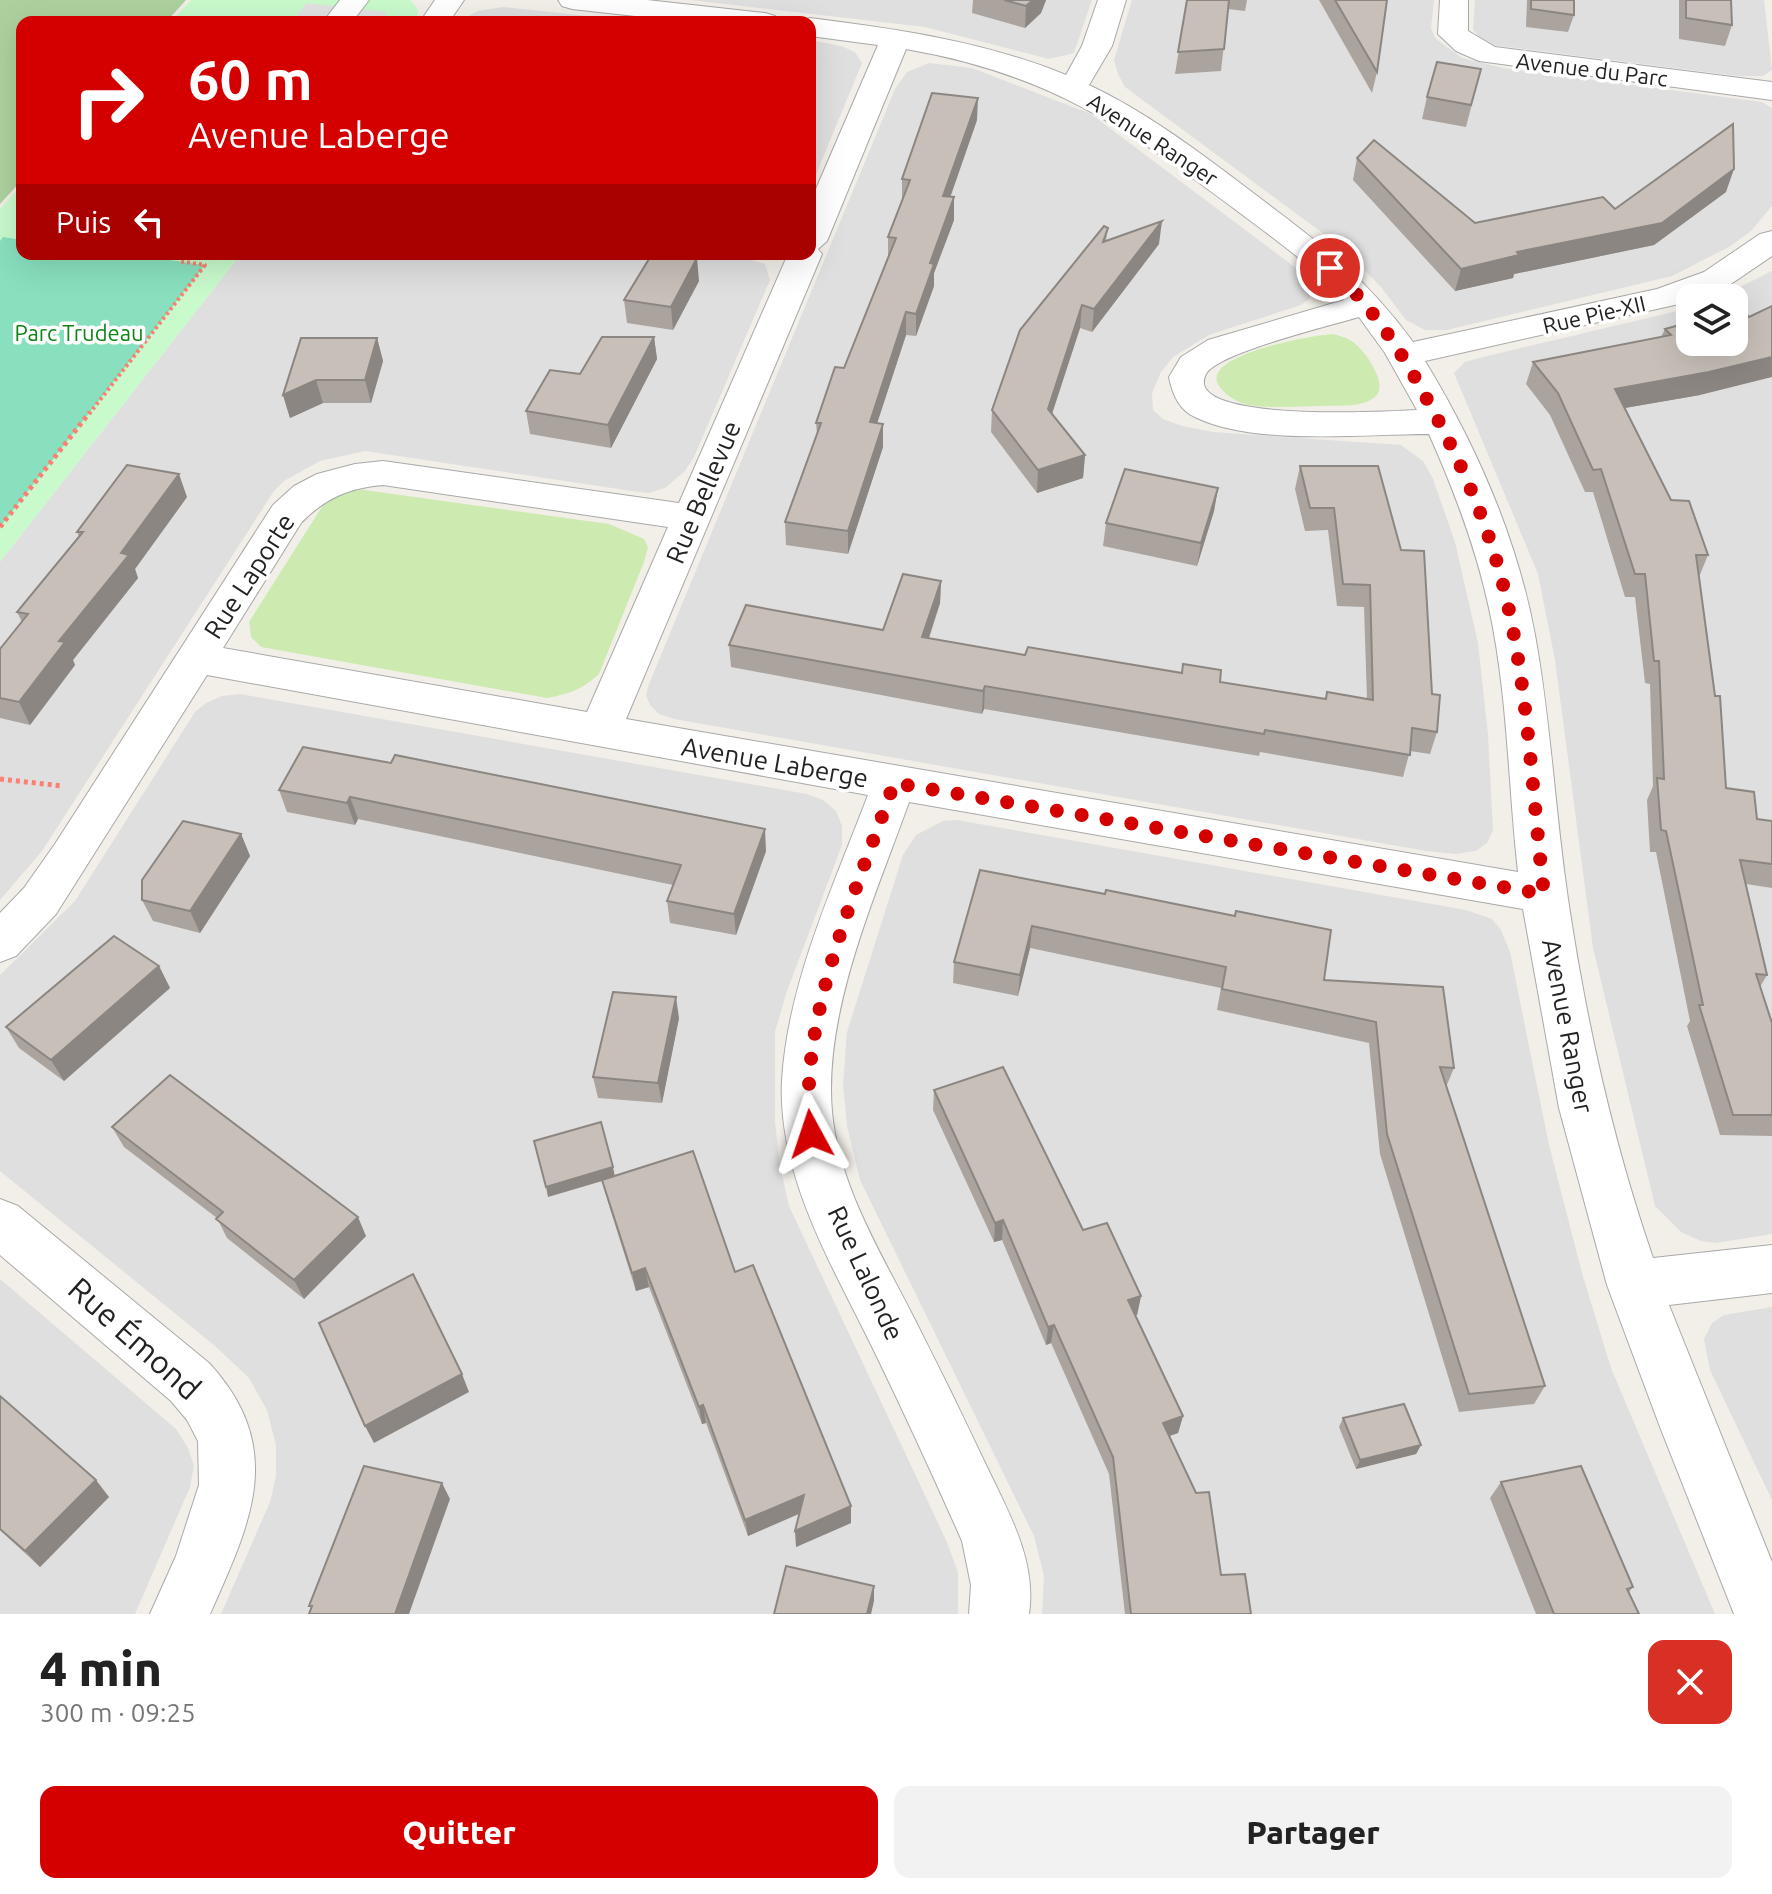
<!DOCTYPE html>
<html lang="fr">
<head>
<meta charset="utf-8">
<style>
  :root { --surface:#fff; --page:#f2f2f2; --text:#222; --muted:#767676; --accent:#d40000 }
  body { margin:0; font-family:Ubuntu,sans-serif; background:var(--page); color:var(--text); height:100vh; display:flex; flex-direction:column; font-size:30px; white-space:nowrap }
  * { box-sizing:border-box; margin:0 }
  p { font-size:26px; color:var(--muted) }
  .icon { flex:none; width:44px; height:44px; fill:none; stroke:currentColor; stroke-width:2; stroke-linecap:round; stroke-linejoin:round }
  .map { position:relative; height:1614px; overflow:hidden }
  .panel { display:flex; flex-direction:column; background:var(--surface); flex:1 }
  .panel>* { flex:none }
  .top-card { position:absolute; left:16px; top:16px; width:800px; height:244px; border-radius:16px; box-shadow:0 8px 32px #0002; background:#d40000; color:#fff; overflow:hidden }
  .controls { position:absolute; left:1676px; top:284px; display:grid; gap:16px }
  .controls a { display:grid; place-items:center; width:72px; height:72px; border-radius:16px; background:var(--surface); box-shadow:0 8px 32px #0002; font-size:40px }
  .pin { position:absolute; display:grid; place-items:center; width:68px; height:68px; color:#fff; margin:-34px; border:4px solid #fff; border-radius:50%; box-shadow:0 2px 8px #0007 }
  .me { position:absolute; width:88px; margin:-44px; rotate:355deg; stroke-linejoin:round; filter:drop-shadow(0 0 6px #0008) }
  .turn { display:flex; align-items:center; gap:28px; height:168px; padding:0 40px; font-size:36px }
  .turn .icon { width:104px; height:104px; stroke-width:2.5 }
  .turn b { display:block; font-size:56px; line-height:68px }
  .then { display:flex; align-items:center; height:76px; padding:0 40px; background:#0003; gap:16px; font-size:30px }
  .round { display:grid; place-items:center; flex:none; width:84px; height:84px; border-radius:16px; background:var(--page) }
  .headline { display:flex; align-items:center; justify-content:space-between; height:136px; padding:0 40px }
  h1 { font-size:48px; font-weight:800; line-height:60px }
  .cta { display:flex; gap:16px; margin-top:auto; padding:16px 40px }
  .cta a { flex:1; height:92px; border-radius:16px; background:var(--accent); color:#fff; font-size:32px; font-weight:800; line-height:92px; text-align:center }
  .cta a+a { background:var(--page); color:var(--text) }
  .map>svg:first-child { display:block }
  .residential { fill:#e0dfdf }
  .grass { fill:#cdebb0 }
  .forest { fill:#add19e }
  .park { fill:#c8facc }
  .pitch { fill:#88e0be }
  .parking { fill:#e2e2e2 }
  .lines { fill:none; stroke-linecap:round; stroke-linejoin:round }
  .minor-casing { stroke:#a9a9a9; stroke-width:2 }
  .path-far1 { stroke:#fa8072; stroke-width:4; stroke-dasharray:3 3; stroke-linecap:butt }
  .path { stroke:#fa8072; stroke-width:5; stroke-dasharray:4 4; stroke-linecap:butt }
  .minor { fill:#fff; fill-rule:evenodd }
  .wall { fill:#aba49e }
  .shaded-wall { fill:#8b8681 }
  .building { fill:#c7bfb8; stroke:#8b8681; stroke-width:2 }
  .route { stroke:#d40000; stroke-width:14; stroke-dasharray:0 25.2 }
  .labels { text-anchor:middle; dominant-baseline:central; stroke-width:7; stroke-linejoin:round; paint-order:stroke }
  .far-street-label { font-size:22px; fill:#222; stroke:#fff }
  .far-park-label { font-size:22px; fill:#0c8416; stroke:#fff }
  .street-label { font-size:26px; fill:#222; stroke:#fff }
  .near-street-label { font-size:32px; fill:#222; stroke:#fff }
</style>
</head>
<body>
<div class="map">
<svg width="1772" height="1614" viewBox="0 0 1772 1614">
  <rect width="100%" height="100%" fill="#f2efe9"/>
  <g class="residential">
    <polygon points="690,0 1092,0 1074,53 1049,59 925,27"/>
    <polygon points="1132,0 1434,0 1431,28 1435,38 1462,58 1503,68 1762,102 1772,108 1772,206 1751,231 1729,247 1672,276 1447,330 1425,330 1406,320 1381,287 1340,246 1125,87 1118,74 1114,60"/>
    <polygon points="1475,0 1764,0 1772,70 1763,76 1738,76 1492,45 1481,40 1473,29"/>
    <polygon points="503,7 644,22 457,22 478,11"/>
    <polygon points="810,40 841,46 855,52 862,63 810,189"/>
    <polygon points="929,63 972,68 1091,114 1296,268 1311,283 1310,298 1301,305 1209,335 1173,357 1161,372 1152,393 1153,410 1163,419 1182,426 1213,432 1401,445 1423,461 1433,479 1455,542 1478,643 1488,735 1493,830 1487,843 1476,851 1455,854 1426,851 674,719 659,714 650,705 646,695 649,684 895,89 907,72"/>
    <polygon points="241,254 731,254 765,264 770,280 694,457 685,471 665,488 649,493 632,491 365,451 320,461 284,481 274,491 42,851 0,900 0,562"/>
    <polygon points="1772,271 1772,1234 1716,1243 1701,1241 1681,1232 1655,1206 1593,948 1555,660 1538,574 1454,373 1465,362 1479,358 1690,308 1690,342 1734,342 1734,298 1718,298"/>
    <polygon points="240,694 807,794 823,800 836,811 842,826 842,845 786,994 775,1032 775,1122 780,1166 789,1206 946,1540 958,1572 958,1614 221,1614 270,1502 276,1476 276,1445 267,1410 249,1378 215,1346 0,1171 0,975 75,901 195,712 206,703 222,696"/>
    <polygon points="957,820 1466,910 1492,919 1501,930 1510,952 1549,1145 1582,1273 1611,1368 1715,1614 1042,1614 1044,1576 1034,1536 860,1180 847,1126 843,1085 847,1032 903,855 916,835 943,821"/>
    <polygon points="0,1279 176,1429 188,1448 194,1466 190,1487 135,1614 0,1614"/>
    <polygon points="1772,1307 1772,1500 1710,1370 1704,1339 1712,1323 1724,1315"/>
  </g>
  <g class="grass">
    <path d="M1333,334C1339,336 1345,337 1350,340C1363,347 1389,383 1376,396C1364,408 1338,405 1323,406C1299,406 1273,409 1249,405C1238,403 1225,395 1219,386C1198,355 1313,335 1333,334Z"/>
    <path d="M350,488L609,524L644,539L648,547L644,562L599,674C583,689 569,694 547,698L261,647L251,637L249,622L325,502Z"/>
  </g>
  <polygon class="forest" points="0,0 186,0 166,22 22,22 22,180 0,204"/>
  <g class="park">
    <polygon points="191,0 410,0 417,8 418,14 413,22 171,22"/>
    <polygon points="22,185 22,254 241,254 0,562 0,209"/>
  </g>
  <polygon class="pitch" points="3,237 22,240 22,254 126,254 205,265 0,527 0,241"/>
  <polygon class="parking" points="307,3 388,12 380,22 292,22"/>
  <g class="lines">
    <g class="minor-casing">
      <g id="minor">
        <polygon points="340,0 369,0 352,22 323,22"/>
        <polygon points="435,0 464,0 449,22 420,22"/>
        <polygon points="558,0 647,0 765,13 775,16 779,22 689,22 572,9 562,6"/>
        <path d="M1098,0H1126L1112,46L1089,85C1146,112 1198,151 1248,189C1315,240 1362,272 1413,342L1657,289L1704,272L1760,234L1772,231V256L1728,286L1679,304L1425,361C1476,445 1517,538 1535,635C1551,722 1555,812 1568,899C1586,1021 1613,1142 1653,1258L1772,1245V1293L1669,1305L1772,1562V1614H1734L1660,1427L1607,1285L1559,1108L1523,909L909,802C876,895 823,1011 832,1112C839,1186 881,1253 914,1318C939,1367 963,1416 986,1465C1008,1511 1037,1561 1029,1614H969L971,1585L962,1541C935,1480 907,1419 878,1359C837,1273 777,1179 782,1080C788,982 834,885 868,795L207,675L56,914L16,956L0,962V913L24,888L55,844L273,505L294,486L317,474L355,464L383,461L679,503L788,254H810V203L878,45L810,36V22L800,21L810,18C897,29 983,41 1066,75L1082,46ZM906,49C1049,74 1122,125 1236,210C1273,238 1312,265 1344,300L1208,340L1181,357L1169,377C1172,393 1179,410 1195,417C1253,446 1364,434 1429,434C1454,490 1476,548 1489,608C1508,695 1508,784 1518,872L626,719L822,254L818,249L827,241ZM1359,317L1385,353L1417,410C1394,411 1180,424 1206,374C1217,353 1332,325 1359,317ZM383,485L668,527L587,712L223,648L301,523C325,498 349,488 383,485Z"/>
        <polygon points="1440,0 1468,0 1468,31 1495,47 1772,82 1772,100 1479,61 1456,51 1438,34"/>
        <path d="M0,1199L18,1206L209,1363C287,1448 251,1522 210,1614H150L176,1556L199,1485L198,1441L187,1420L171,1401L0,1255Z"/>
      </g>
    </g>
    <polyline class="path-far1" points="89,414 205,265 178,261"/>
    <g class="path">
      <polyline points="0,527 90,412"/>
      <polyline points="0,779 62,786"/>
    </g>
    <use href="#minor" class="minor"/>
  </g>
  <g class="wall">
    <polygon points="973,0 1046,0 1041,13 1025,28 972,13"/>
    <polygon points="1187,0 1247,0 1245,11 1228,9 1221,71 1175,74"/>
    <polygon points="1319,0 1387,0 1377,72 1372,93"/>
    <polygon points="1527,0 1574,0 1574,15 1568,32 1526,27"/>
    <polygon points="1679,0 1731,0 1732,25 1725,46 1679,39"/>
    <polygon points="1481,69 1466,127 1422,119 1427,97"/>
    <polygon points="977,120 950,197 954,220 934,273 934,286 916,336 906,335 877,423 883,424 883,447 848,554 786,545 785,522 817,434 816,423 844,368 888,259 888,237 902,200 902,179"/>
    <polygon points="1357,158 1475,223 1615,209 1726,192 1654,245 1514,274 1513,278 1455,291 1353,180"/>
    <polygon points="1108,228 1106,241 1159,244 1092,332 1080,328 1052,414 1085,455 1083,478 1037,493 991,432 992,410"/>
    <polygon points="699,281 673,330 627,323 624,300"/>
    <polygon points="1690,322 1700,395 1625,408 1671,500 1708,555 1699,577 1726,788 1757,819 1772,821 1772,888 1746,884 1767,975 1760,987 1772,1023 1772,1136 1720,1135 1687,1026 1690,1021 1656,852 1650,852 1647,800 1653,786 1650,684 1645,683 1635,597 1625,597 1593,492 1585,492 1550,415 1526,384 1533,362 1661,337 1665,329"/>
    <polygon points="654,337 657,359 611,448 530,434 526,411 580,374"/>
    <polygon points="377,338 383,361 371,403 323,403 290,418 283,395"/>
    <polygon points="1300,466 1378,466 1432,694 1437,732 1430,754 1410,751 1403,777 1260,752 1259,756 984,709 982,714 731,667 729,645 883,630 941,581 940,603 929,638 1025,655 1220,682 1325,699 1327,692 1367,699 1364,607 1337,606 1328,530 1305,531 1295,489"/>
    <polygon points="1218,488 1214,511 1197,566 1103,546 1106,523"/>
    <polygon points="187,497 135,569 138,578 73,660 75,665 30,725 0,718 0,649 22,622 17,612 79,537 77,532"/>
    <polygon points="303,747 766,851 736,935 670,923 667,901 673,885 358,819 355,825 287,812 279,790"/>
    <polygon points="241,834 250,856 200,933 153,921 142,900"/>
    <polygon points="980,870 1324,980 1454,1068 1446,1087 1545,1386 1534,1404 1459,1412 1380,1154 1369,1043 1217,1010 1221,988 1030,948 1018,996 953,983 954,962"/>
    <polygon points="159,966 170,988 64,1081 19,1048 6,1027"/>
    <polygon points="679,1018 662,1103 598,1098 593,1077"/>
    <polygon points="934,1090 1083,1230 1141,1296 1137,1315 1135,1315 1183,1416 1178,1433 1169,1436 1221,1575 1251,1614 1125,1614 1109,1474 1051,1343 1046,1345 1002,1240 994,1242 933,1110"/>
    <polygon points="112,1127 366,1236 304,1299 227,1238 217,1218 124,1147"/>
    <polygon points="615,1176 735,1272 851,1523 796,1547 799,1514 748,1536 706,1423 702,1424 649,1287 636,1291 607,1199 602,1181 548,1197"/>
    <polygon points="0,1396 109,1497 40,1567 0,1530"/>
    <polygon points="1343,1418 1421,1445 1416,1454 1356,1469 1339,1427"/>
    <polygon points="1501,1482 1633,1587 1629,1592 1639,1614 1536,1614 1490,1498"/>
  </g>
  <g class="shaded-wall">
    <polygon points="1033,0 1046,0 1041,13 1025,28 1026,6"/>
    <polygon points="978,98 977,120 943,218 943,196"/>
    <polygon points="1734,169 1726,192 1654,245 1514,274 1513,278 1455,291 1461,269 1517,252"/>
    <polygon points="954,197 954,220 934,273 934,286 916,336 916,314 930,263"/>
    <polygon points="1162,221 1159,244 1092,332 1094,309"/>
    <polygon points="697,258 699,281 673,330 671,307"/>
    <polygon points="1082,305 1080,328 1046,432 1048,409"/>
    <polygon points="906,312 906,335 870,445 870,422"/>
    <polygon points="654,337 657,359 611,448 608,425"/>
    <polygon points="377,338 383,361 371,403 365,380"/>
    <polygon points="1772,357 1772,377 1700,395 1607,411 1615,389"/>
    <polygon points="316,380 323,403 290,418 283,395"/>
    <polygon points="883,424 883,447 848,554 848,531"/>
    <polygon points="1085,455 1083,478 1037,493 1038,470"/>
    <polygon points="179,474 187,497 135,569 138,578 73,660 75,665 30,725 19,702 59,641 121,553"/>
    <polygon points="1218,488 1214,511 1197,566 1201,543"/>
    <polygon points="941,581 940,603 922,659 922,637"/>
    <polygon points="985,686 984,709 982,714 983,691"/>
    <polygon points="350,797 358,819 355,825 347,803"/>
    <polygon points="765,829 766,851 736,935 734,914"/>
    <polygon points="241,834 250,856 200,933 190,911"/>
    <polygon points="1032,926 1030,948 1018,996 1020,975"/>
    <polygon points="159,966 170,988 64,1081 51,1060"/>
    <polygon points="676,997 679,1018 662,1103 658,1083"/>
    <polygon points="613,1167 615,1177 548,1197 546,1187"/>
    <polygon points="358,1217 366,1236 304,1299 294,1280"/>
    <polygon points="1003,1220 1002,1240 994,1242 995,1223"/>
    <polygon points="645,1268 649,1287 636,1291 632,1273"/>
    <polygon points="1141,1296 1137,1315 1124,1319 1128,1300"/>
    <polygon points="1054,1325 1051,1343 1046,1345 1048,1327"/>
    <polygon points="462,1374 469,1392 374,1443 365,1426"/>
    <polygon points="703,1405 706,1423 702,1424 699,1407"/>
    <polygon points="1183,1416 1178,1433 1158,1440 1163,1423"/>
    <polygon points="1421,1445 1416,1454 1356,1469 1360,1460"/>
    <polygon points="96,1480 109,1497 40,1567 25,1551"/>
    <polygon points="442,1483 450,1499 409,1614 395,1614"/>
    <polygon points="804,1495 805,1511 748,1536 745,1520"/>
    <polygon points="851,1506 851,1523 796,1547 795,1531"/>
    <polygon points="874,1586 874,1601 871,1614 867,1614"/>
  </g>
  <g class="building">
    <polygon points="1004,0 1033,0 1026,6"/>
    <polygon points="1187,0 1229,0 1224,49 1178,52"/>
    <polygon points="1335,0 1387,0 1377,72"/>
    <polygon points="1531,0 1574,0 1574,15 1531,9"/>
    <polygon points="1686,0 1731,0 1732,25 1686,18"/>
    <polygon points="1437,62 1481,69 1471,105 1427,97"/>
    <polygon points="932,93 978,98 943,196 954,197 930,263 934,264 916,314 906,312 870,422 883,424 848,531 785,522 821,423 816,423 835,367 844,368 896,238 888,237 910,180 902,179"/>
    <polygon points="1733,124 1734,169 1662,223 1517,252 1519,255 1461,269 1357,158 1374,140 1475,223 1603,197 1615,209"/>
    <polygon points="1162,221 1094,309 1082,305 1048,409 1085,455 1038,470 992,410 1020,330 1104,226 1108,228 1103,242"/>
    <polygon points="652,254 668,254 697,258 671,307 624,300"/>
    <polygon points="1772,306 1772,357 1709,372 1615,389 1671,500 1689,501 1708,555 1696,555 1715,696 1720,696 1726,788 1754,792 1757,819 1772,821 1772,864 1740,860 1767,975 1756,974 1772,1023 1772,1115 1733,1115 1699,1005 1703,1005 1666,831 1661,830 1657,778 1664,779 1659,661 1654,661 1645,574 1635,574 1601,469 1593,470 1558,393 1533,362 1671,335 1665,329 1690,322 1690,342 1734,342 1734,312 1742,310 1749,317"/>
    <polygon points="602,337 654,337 608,425 526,411 550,370 580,374"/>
    <polygon points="301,338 377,338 365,380 316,380 283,395"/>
    <polygon points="127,465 179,474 121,553 129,555 59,641 65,642 19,702 0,698 0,649 28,614 17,612 83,532 77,532"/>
    <polygon points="1300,466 1378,466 1401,550 1424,551 1432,694 1440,695 1437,732 1412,728 1410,755 1265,730 1264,734 985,686 983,691 729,645 746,605 883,630 903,574 941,581 922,637 1025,655 1028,647 1182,673 1183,664 1221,670 1220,682 1326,699 1327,692 1373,700 1370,585 1343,584 1334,508 1310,508"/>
    <polygon points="1125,469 1218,488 1201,543 1106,523"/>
    <polygon points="303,747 391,763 395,755 765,829 734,914 667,901 681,865 350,797 347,803 279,790"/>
    <polygon points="183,821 241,834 190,911 142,900 142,880"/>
    <polygon points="980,870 1105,894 1106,890 1235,916 1236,911 1331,930 1324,980 1443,987 1454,1068 1440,1067 1545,1386 1469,1394 1387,1134 1376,1022 1222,989 1226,967 1032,926 1020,975 954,962"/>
    <polygon points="114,936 159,966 51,1060 6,1027"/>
    <polygon points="613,992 676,997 658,1083 593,1077"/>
    <polygon points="1003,1067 1083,1230 1107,1223 1141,1296 1128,1300 1183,1416 1163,1423 1196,1493 1209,1492 1221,1575 1245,1574 1251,1614 1131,1614 1113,1457 1054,1325 1048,1327 1003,1220 995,1223 934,1090"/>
    <polygon points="170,1075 358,1217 294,1280 216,1219 223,1212 112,1127"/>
    <polygon points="601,1122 613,1167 546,1187 534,1141"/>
    <polygon points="693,1151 735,1272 753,1265 851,1506 795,1531 804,1495 745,1520 703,1405 699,1407 645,1268 632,1273 602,1180"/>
    <polygon points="413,1274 462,1374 365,1426 319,1323"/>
    <polygon points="0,1396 96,1480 25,1551 0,1529"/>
    <polygon points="1404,1404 1421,1445 1360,1460 1343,1418"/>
    <polygon points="364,1466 442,1483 395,1614 309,1614 312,1606 309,1606"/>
    <polygon points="1581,1466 1633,1587 1627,1589 1639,1614 1554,1614 1501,1482"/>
    <polygon points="786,1566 874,1586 867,1614 774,1614"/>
  </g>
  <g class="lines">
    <path class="route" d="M811,1134C796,1024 858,887 894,783L1544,894C1533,801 1529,706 1510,615C1495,541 1466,471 1430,405C1403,354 1373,306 1330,268"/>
  </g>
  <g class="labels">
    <g class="far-street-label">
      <text transform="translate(1592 69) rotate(7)">Avenue du Parc</text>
      <text transform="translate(1153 139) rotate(33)">Avenue Ranger</text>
      <text transform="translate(1594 314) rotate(-13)">Rue Pie-XII</text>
    </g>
    <g class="far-park-label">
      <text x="79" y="332">Parc Trudeau</text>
    </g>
    <g class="street-label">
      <text transform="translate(703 492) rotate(-67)">Rue Bellevue</text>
      <text transform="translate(249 576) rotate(-57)">Rue Laporte</text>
      <text transform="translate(775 762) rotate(10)">Avenue Laberge</text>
      <text transform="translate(1568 1026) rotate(79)">Avenue Ranger</text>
      <text transform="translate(866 1273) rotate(65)">Rue Lalonde</text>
    </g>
    <g class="near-street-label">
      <text transform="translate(135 1338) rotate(42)">Rue Émond</text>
    </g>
  </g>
</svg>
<div class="controls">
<a><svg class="icon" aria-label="layers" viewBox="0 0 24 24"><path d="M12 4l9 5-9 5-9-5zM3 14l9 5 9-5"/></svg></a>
</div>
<div class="pin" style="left:1330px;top:268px;background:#d93025"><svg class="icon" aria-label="arrive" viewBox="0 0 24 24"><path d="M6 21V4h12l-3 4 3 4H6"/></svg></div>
<svg class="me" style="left:811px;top:1134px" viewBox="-20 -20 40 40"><path d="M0-17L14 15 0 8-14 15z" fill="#d40000" stroke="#fff" stroke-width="4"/></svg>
<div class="top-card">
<div class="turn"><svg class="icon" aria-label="right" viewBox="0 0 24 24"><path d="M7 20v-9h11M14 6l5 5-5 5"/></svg><div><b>60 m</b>Avenue Laberge</div></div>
<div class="then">Puis<svg class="icon" aria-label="left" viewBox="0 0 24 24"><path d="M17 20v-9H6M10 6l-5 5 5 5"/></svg></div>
</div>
</div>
<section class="panel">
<div class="headline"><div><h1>4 min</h1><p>300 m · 09:25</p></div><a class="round" style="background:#d93025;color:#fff"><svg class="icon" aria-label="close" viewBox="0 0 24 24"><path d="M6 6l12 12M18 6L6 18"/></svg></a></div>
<div class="cta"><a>Quitter</a><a>Partager</a></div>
</section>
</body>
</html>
